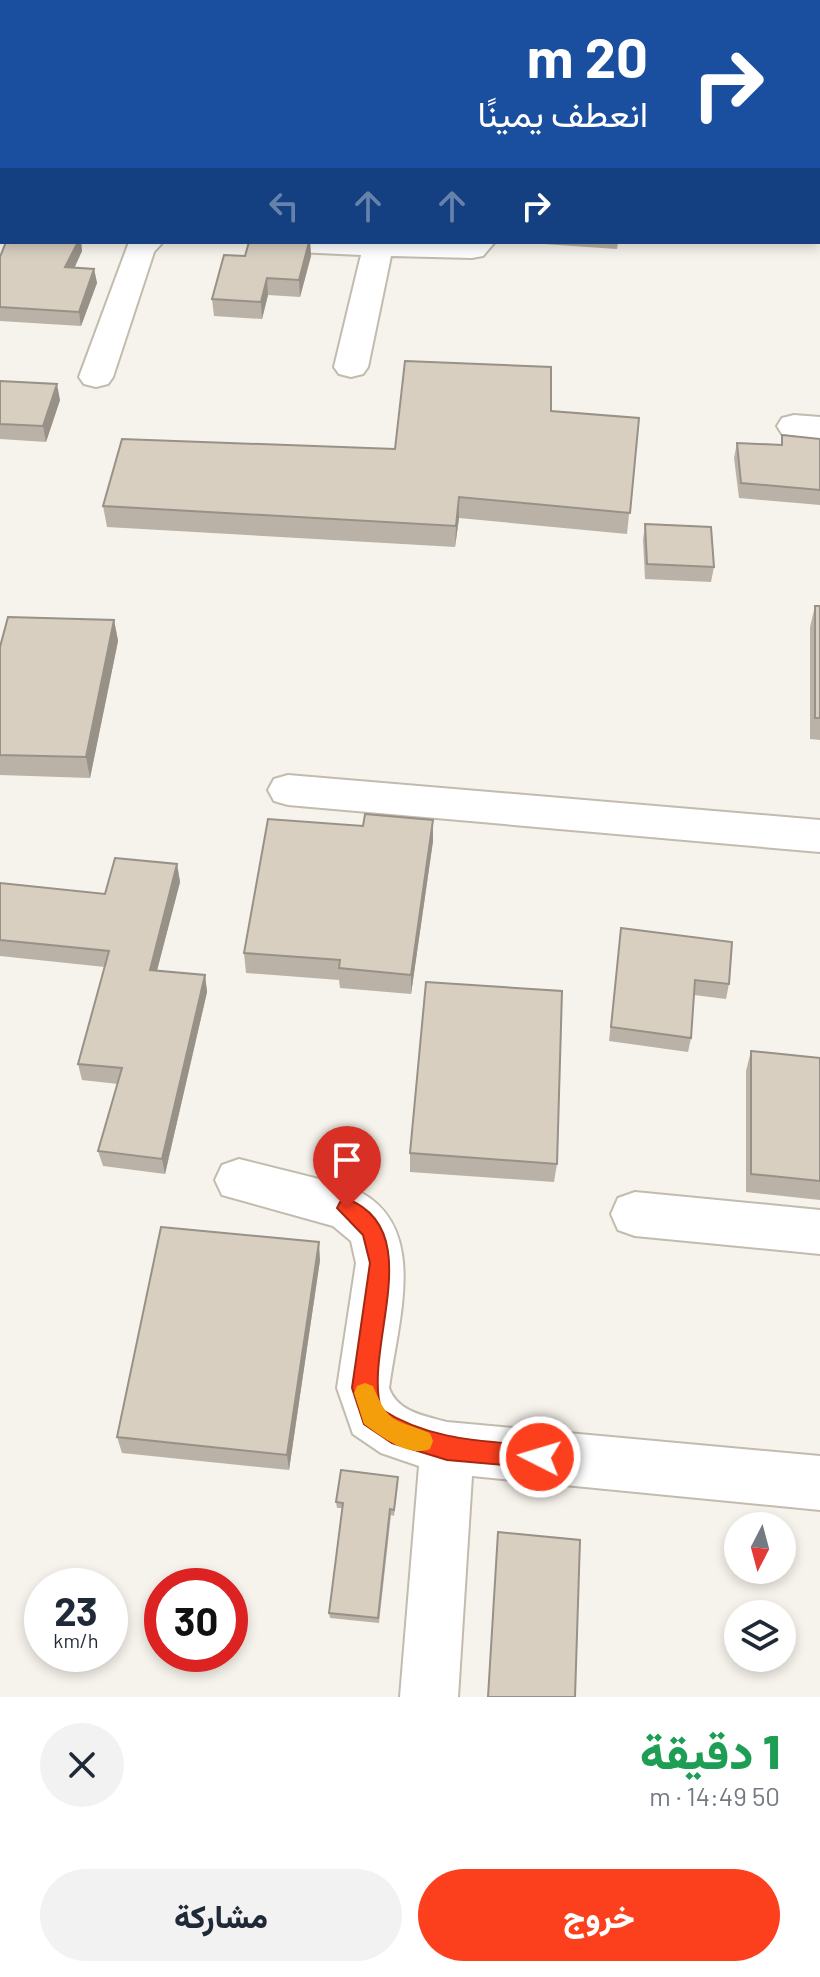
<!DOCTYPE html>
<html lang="ar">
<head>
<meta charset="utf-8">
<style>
  :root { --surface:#fff; --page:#f2f2f3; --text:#1f2937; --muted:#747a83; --accent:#fc3f1d }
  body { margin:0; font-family:Barlow,Vazirmatn,sans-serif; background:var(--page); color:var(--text); direction:rtl; height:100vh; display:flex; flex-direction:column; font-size:30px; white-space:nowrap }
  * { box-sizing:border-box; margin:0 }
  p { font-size:26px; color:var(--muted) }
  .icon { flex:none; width:44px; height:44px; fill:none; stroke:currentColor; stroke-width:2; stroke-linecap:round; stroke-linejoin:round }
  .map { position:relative; height:1697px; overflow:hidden; direction:ltr }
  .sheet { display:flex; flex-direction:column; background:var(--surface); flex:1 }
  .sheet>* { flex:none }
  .top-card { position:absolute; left:0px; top:0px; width:820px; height:244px; box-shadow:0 4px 12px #0003; direction:rtl; background:#1a4fa0; color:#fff; overflow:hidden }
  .needle { width:52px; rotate:186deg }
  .tools { position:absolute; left:724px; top:1512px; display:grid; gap:16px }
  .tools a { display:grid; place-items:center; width:72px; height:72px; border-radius:50%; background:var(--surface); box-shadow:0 4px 12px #0003; font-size:40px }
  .speed { position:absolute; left:24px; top:1568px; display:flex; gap:16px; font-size:40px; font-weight:700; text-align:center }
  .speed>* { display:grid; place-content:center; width:104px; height:104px; border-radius:50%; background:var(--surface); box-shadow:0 4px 12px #0003; line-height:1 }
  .speed small { font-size:20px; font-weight:400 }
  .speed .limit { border:12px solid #d22; background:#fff; color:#111 }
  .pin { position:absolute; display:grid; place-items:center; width:68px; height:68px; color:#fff; margin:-82px -34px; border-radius:50% 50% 50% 0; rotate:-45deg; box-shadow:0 0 8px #0007 }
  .pin .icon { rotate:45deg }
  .me { position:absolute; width:88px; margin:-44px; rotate:275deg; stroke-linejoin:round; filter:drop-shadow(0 0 6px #0008) }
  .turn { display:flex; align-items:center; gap:28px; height:168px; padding:0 40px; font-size:36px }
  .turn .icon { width:104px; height:104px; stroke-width:2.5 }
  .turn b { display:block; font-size:56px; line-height:68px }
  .lanes { display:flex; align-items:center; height:76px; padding:0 40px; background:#0003; justify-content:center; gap:40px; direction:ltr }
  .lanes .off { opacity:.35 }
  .round { display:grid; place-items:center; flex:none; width:84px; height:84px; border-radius:42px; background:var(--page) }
  .overview { display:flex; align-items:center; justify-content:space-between; height:136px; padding:0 40px }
  h1 { font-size:48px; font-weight:800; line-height:60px; color:#1e9e55 }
  .primary-button { display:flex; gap:16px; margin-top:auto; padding:16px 40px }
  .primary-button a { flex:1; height:92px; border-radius:48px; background:var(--accent); color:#fff; font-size:32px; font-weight:800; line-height:92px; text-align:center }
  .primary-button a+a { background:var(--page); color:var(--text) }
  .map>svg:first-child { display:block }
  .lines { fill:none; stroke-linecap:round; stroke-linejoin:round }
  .minor-casing { stroke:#c2bbae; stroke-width:4 }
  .minor { fill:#fff; fill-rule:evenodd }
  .wall { fill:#bab2a6 }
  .shaded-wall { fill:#979187 }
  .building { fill:#d8cfc1; stroke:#979187; stroke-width:2 }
  .route { fill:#fc3f1d; stroke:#a42913; stroke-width:2 }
  .slow { fill:#f59e0b }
</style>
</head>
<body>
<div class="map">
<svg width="820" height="1697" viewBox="0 0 820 1697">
  <rect width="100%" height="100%" fill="#f6f3ec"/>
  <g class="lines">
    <g class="minor-casing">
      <g id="minor">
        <rect x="818" y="91" width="2" height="16"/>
        <polygon points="129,242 163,242 154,252 113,377 108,384 96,387 84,384 79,377"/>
        <polygon points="261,242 495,242 483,256 472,258 391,256 368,367 363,374 351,377 339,374 334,367 361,255 276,251 265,249"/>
        <polygon points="794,415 820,417 820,439 782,434 777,426 782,418"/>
        <polygon points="288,775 820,820 820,852 288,805 274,801 268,790 274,779"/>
        <path d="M239,1159L347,1186C433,1218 398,1318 389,1388C397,1412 425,1416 447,1422L820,1456V1510L472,1476L458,1697H400L419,1466L381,1453L353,1434L337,1388L356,1263L351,1241L333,1226L222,1195L215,1180L222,1165Z"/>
        <polygon points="635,1192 820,1210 820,1254 635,1236 618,1230 611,1214 618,1198"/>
      </g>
    </g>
    <use href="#minor" class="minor"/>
  </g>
  <g class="wall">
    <polygon points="0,0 2,2 2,46 0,46"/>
    <polygon points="2,56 2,229 0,228 0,60"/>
    <polygon points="6,242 81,242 82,251 74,268 94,269 97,283 81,326 0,321 0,257"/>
    <polygon points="249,242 310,242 311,256 300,297 268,295 262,319 214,316 212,299 245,256"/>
    <polygon points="514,242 618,242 617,249"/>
    <polygon points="0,381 60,400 46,442 0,439"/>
    <polygon points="551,411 639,418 627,534 459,518 455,547 107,527 103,506 395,449"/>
    <polygon points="782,435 820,439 820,505 739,498 734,458 737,443 781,445"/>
    <polygon points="645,524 714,567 711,582 645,579 643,540"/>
    <polygon points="815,606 820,606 820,740 810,739 810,627"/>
    <polygon points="114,620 118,641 90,778 0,775 0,647"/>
    <polygon points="363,826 433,841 411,994 340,988 339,980 246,973 244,953"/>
    <polygon points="177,864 180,882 157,970 205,975 207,992 165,1174 103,1166 98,1151 118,1084 82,1080 78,1064 105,967 0,956 0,883 105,894"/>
    <polygon points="621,928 729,984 726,999 694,995 691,1038 688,1052 609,1041"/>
    <polygon points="751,1051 820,1058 820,1200 746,1192 746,1071"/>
    <polygon points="410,1153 557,1164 554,1182 410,1172"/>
    <polygon points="320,1260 289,1470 122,1453 117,1437"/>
    <polygon points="398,1483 394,1516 391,1515 379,1623 330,1618 329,1613 342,1508 337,1508 336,1502"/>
  </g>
  <g class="shaded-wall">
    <polygon points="820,74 820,88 818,89 818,75"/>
    <polygon points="78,242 81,242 82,251 68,282 65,267"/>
    <polygon points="309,242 310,242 311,256 300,297 299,280"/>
    <polygon points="94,269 97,283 81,326 79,312"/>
    <polygon points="267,278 268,295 262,319 261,302"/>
    <polygon points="57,384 60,400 46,442 43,426"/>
    <polygon points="459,497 459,518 455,547 456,526"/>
    <polygon points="114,620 118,641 90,778 86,757"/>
    <polygon points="433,820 433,841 411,994 411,975"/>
    <polygon points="177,864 180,882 153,986 150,970"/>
    <polygon points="205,975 207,992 165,1174 162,1159"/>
    <polygon points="319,1242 320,1260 289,1470 287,1455"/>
  </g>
  <g class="building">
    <polygon points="0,0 140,0 139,2 2,2 2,29 0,29"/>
    <polygon points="221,0 511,0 511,2 220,2"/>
    <polygon points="715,1 746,2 715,2"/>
    <polygon points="818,18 820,18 820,74 818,75"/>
    <polygon points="2,56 2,211 0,210 0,60"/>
    <polygon points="6,242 78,242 65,267 94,269 79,312 0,307 0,257"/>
    <polygon points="249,242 309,242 299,280 267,278 261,302 212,299 224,255 245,256"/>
    <polygon points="405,361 551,367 551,411 639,418 630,513 459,497 456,526 103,506 122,439 395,449"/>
    <polygon points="0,381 57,384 43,426 0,424"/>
    <polygon points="782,435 820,439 820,490 741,483 737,443 782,445"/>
    <polygon points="645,524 711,527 714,567 647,564"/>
    <rect x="815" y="606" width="5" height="112"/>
    <polygon points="8,617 114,620 86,757 0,755 0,647"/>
    <polygon points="365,814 433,820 411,975 339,968 340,960 244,953 268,819 363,826"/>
    <polygon points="115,858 177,864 150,970 205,975 162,1159 98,1151 122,1068 78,1064 109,951 0,940 0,883 105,894"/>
    <polygon points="621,928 732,942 729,984 695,980 691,1038 611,1027"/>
    <polygon points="426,982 562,991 557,1164 410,1153"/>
    <polygon points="751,1051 820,1058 820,1181 751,1174"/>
    <polygon points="161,1227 319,1242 287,1455 117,1437"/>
    <polygon points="341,1470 398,1477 394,1510 390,1509 378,1618 329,1613 343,1503 336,1502"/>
    <polygon points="498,1532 580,1540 575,1697 488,1697"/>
  </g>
  <path class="route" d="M347,1199C429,1230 363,1347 381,1409C430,1441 484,1441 540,1446L548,1449L552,1457L548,1465L540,1468L447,1460L392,1443L364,1424L352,1388L370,1263L363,1235L337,1208L340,1202Z"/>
  <path class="slow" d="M365,1383L373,1386C389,1424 392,1418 430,1433L433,1441L430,1449C408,1458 381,1436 364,1424L354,1393L357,1386Z"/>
</svg>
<div class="tools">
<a><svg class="needle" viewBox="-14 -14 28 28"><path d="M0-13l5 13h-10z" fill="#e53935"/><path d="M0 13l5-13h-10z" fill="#747a83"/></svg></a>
<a><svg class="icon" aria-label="layers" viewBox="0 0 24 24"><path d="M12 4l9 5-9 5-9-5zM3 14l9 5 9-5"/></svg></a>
</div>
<div class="speed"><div>23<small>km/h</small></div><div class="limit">30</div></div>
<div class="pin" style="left:347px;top:1208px;background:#d93025"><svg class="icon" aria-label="arrive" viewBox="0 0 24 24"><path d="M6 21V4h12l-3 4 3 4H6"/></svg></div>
<svg class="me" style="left:540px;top:1457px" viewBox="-20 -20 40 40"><circle r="17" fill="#fc3f1d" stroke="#fff" stroke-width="3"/><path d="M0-11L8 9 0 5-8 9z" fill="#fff"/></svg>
<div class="top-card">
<div class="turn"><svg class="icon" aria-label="right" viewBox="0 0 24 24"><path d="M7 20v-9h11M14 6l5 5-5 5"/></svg><div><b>20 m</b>انعطف يمينًا</div></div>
<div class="lanes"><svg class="icon off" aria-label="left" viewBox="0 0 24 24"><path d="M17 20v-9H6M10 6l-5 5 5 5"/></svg><svg class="icon off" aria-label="ahead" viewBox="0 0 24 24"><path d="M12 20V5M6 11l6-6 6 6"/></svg><svg class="icon off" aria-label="ahead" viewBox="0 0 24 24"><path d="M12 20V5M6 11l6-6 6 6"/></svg><svg class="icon" aria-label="right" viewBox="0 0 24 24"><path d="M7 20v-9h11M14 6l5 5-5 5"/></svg></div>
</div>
</div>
<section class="sheet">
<div class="overview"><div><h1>1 دقيقة</h1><p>50 m · 14:49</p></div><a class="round"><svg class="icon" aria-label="close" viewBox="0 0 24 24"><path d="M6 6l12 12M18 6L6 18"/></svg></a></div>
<div class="primary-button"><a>خروج</a><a>مشاركة</a></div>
</section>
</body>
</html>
